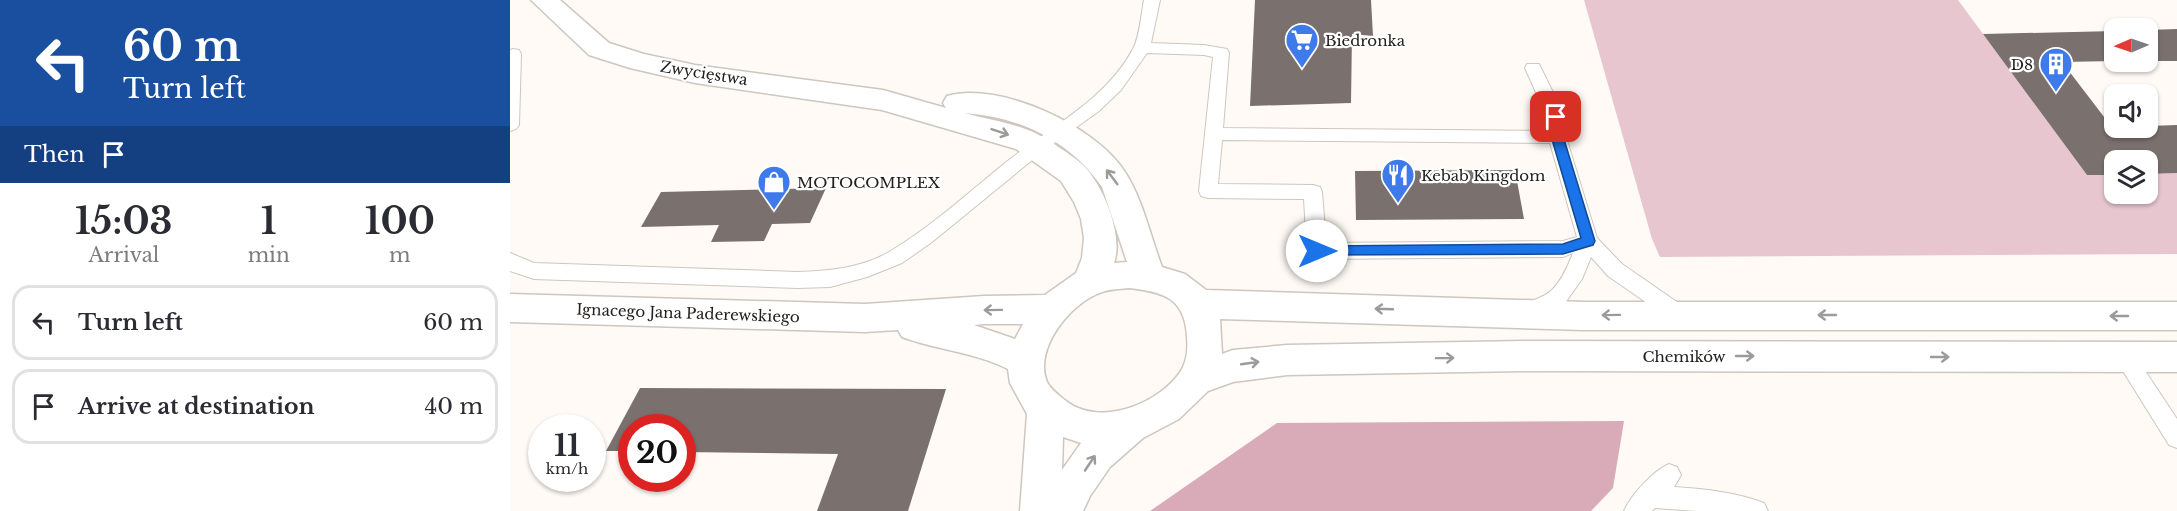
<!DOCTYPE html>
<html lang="en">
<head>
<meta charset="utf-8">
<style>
  :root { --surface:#fff; --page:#f2f2f3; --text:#2b2b33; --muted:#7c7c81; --line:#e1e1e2 }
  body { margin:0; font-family:"Libre Baskerville",serif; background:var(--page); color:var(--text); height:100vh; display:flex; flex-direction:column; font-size:22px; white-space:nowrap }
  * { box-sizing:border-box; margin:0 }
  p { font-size:20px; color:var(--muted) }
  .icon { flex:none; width:33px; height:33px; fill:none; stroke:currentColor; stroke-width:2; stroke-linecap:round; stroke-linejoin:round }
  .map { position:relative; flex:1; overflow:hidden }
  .side { display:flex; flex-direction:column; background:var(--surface); width:510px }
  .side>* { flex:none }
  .guide { background:#1a4fa0; color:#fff; overflow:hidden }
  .needle { width:39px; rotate:268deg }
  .fabs { position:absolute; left:1594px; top:18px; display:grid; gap:12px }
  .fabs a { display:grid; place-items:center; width:54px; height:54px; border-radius:12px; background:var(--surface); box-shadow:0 2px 4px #0004; font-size:30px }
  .speed { position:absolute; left:18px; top:414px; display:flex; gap:12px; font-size:30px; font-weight:700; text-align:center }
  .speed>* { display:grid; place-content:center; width:78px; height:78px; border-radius:50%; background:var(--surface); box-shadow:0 2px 4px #0004; line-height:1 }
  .speed small { font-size:15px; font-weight:400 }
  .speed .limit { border:9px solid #d22; background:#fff; color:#111 }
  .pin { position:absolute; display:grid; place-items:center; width:51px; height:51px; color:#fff; margin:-26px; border-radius:12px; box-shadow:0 3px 9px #0006 }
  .me { position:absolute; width:66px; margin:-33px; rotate:90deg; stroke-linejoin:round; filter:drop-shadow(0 0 4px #0008) }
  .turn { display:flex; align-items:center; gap:21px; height:126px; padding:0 24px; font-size:27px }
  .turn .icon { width:78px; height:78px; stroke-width:2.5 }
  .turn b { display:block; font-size:42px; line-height:51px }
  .then { display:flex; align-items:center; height:57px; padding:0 24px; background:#0003; gap:12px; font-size:22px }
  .eta { display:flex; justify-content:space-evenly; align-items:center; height:102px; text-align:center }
  .eta b { font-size:36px; font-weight:700; line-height:42px }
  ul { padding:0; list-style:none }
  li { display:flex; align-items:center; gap:18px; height:75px; margin:0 12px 9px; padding:0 12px; border:3px solid var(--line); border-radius:18px }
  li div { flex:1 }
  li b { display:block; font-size:22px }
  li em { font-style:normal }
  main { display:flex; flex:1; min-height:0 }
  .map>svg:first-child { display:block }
  .green { fill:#e7c6d0 }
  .forest { fill:#d9aab8 }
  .building { fill:#7a706e }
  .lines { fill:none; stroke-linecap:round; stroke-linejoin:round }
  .lane-casing { stroke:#cec6bf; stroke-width:2 }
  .secondary-casing { stroke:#cec6bf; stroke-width:3 }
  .lane { fill:#fff; fill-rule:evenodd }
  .secondary { fill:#fff; fill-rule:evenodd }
  .oneway { stroke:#9c9b9a }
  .route { fill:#1a73e8; stroke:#114b97; stroke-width:1.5 }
  .labels { text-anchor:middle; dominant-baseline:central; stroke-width:4.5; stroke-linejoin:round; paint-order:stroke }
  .poi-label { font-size:15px; fill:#23201e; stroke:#fff; text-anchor:start }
  .street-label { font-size:15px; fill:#23201e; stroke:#fff }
</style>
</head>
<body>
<main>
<section class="side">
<div class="guide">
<div class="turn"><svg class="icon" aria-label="left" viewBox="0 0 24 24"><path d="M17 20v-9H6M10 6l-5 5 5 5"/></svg><div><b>60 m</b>Turn left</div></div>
<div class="then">Then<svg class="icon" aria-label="arrive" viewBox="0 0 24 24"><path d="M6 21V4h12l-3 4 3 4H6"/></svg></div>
</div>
<div class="eta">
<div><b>15:03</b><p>Arrival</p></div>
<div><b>1</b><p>min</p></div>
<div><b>100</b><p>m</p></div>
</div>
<ul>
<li><svg class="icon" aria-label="left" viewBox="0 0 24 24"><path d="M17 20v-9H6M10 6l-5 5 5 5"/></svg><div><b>Turn left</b></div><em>60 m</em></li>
<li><svg class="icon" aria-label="arrive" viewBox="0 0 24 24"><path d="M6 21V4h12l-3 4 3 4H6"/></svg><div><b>Arrive at destination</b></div><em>40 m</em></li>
</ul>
</section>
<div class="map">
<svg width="1667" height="511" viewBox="0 0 1667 511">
  <rect width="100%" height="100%" fill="#fffaf5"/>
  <polygon class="green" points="1074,0 1448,0 1577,175 1605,175 1605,194 1638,194 1638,174 1667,173 1667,254 1150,257 1142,239"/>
  <polygon class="forest" points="1114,421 1103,488 1081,511 640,511 767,423"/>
  <g class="building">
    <polygon points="745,0 861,0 863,36 842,34 841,103 740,106"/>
    <polygon points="1667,29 1667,61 1638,61 1638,30"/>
    <polygon points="1605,31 1605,61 1552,62 1601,126 1638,128 1638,126 1667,125 1667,173 1638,174 1638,160 1605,160 1605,175 1577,175 1473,34"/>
    <polygon points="1005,170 1014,219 846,220 845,171"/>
    <polygon points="316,188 300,223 262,224 254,241 201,242 209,225 131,227 151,192"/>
    <polygon points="130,388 436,389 398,511 307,511 328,454 172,452 172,428 122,428 122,451 96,451"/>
  </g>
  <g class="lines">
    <g class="lane-casing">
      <g id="lane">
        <path d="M634,0H650L641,43L694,45L717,49L719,53L713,128L1038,131L1037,117L1015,68L1017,64H1029L1055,117L1056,137L1087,238L1112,264L1177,309L1180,315L1177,321L1170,323L1163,321L1098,276L1081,257L1072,279L1055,303L1024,319L1017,321L1010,319L1007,313C1013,300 1032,300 1042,290C1052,280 1058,266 1063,253L1053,257L807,259L800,256L797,251L794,199L698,198L691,196L689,191L703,57L694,55L637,53L611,90L589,111L532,152L422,242L392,263L357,277L320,287L287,288L24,279L0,271V253L24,263L287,272C318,271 352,268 379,252C421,227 458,193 495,163C539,128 596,100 623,49C630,35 631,15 634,0ZM712,140L1040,143L1067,237L1053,241L816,243L812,192L810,187L803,185L708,184Z"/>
        <polygon points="3,49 9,50 11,54 9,125 6,129 0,131 0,50"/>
        <polygon points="1615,348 1622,351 1667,419 1667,448 1659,445 1608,363 1604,357 1608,351"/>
        <path d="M1159,464L1167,467L1171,475L1164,487C1194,489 1226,492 1254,503L1258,511H1187L1145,508L1142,511H1114C1121,495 1143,471 1159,464Z"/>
      </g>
    </g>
    <g class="secondary-casing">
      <path id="secondary" d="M21,0H50L99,43L134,54L185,65L373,90L436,108L433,103L437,96C490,81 586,126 615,172C633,200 640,235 652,267L675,274L696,290L1073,302H1667V330H1073L710,319L712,354L723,350L777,345L1014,341L1667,342V372L1014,371L777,375L723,382L698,391L669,419L633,438L600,467L580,496L573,511H510L517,414L500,383L498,369C464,352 427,350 392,337L388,330L355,332L0,322V294L355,304L474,296L535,295L566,273L572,258L574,238L571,219L564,202L551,181L506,149L372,110L185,83L120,68L79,55ZM455,113C510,117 560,141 592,187L617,262L604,263C614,235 593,185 573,165C563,156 539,140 527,134C506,123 478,120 455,113ZM619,288C654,292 675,298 677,337C678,347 677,360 672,369C652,403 590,428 556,401C549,395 541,390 537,382C523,349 561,302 592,292C600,289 610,289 619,288ZM474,324H513L505,339L464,325ZM553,437L571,443L552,470Z"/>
    </g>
    <use href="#lane" class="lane"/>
    <use href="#secondary" class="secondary"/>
  </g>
  <defs><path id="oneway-shaft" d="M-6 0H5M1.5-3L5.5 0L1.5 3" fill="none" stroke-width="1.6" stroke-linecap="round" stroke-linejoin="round" transform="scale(1.5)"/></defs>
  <g class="oneway">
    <use href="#oneway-shaft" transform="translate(490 132) rotate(19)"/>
    <use href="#oneway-shaft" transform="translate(602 177) rotate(-127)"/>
    <use href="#oneway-shaft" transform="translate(874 309) rotate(-178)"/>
    <use href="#oneway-shaft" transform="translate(483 310) rotate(179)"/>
    <use href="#oneway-shaft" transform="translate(1101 315) rotate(179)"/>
    <use href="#oneway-shaft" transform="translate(1317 315) rotate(-180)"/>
    <use href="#oneway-shaft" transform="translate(1609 316) rotate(-180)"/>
    <use href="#oneway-shaft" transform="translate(1235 356)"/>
    <use href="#oneway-shaft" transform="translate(1430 357)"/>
    <use href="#oneway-shaft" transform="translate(935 358) rotate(-1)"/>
    <use href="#oneway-shaft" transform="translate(740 363) rotate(-8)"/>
    <use href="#oneway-shaft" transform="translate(580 463) rotate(-56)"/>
  </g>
  <polygon class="route" points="1046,112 1052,117 1053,136 1085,241 1083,245 1053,254 802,255 800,251 802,247 807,246 1053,244 1071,238 1041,136 1040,117"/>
  <defs>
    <g id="supermarket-pin" transform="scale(1.725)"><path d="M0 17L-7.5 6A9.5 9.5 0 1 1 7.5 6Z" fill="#3e7ae9" stroke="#fff"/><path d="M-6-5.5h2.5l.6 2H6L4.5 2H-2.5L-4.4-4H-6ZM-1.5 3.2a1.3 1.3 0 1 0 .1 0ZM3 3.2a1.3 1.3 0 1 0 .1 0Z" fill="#fff"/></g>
    <g id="building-pin" transform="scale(1.725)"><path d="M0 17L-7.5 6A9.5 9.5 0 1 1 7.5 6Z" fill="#3e7ae9" stroke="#fff"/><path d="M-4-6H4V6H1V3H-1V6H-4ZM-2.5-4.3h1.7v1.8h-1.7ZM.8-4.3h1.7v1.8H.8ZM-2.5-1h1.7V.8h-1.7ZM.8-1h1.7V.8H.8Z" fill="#fff"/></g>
    <g id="restaurant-pin" transform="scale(1.725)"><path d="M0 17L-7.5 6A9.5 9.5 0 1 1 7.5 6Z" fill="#3e7ae9" stroke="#fff"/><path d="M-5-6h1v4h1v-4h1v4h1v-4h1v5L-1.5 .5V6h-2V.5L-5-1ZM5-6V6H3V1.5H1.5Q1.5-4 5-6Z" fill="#fff"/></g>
    <g id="shop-pin" transform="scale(1.725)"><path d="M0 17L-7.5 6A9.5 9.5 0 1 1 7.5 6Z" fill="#3e7ae9" stroke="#fff"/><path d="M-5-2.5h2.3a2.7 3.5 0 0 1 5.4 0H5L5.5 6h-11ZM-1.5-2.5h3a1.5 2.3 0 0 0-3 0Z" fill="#fff"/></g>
  </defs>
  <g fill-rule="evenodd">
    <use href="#supermarket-pin" x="792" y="40"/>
    <use href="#building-pin" x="1546" y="64"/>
    <use href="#restaurant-pin" x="888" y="175"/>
    <use href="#shop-pin" x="264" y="182"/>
  </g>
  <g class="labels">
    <g class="poi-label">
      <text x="815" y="40">Biedronka</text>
      <text x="1523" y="64" text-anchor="end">D8</text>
      <text x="911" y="175">Kebab Kingdom</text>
      <text x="287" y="182">MOTOCOMPLEX</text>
    </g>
    <g class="street-label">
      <text transform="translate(194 73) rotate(9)">Zwycięstwa</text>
      <text transform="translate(178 313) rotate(2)">Ignacego Jana Paderewskiego</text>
      <text x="1174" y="356">Chemików</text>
    </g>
  </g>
</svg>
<div class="fabs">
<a><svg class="needle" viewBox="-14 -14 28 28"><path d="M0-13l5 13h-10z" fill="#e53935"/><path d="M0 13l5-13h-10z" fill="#7c7c81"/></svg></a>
<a><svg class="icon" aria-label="sound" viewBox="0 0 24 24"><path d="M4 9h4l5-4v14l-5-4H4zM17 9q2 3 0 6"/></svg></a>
<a><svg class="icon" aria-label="layers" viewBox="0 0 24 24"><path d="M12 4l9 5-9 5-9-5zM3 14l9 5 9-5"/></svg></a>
</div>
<div class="speed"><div>11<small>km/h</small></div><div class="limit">20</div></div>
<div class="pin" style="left:1046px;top:117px;background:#d93025"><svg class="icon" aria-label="arrive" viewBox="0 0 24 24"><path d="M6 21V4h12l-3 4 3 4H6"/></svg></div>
<svg class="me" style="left:807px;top:251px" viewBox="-20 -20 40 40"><circle r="19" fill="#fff"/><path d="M0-13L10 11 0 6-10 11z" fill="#1a73e8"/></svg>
</div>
</main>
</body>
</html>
